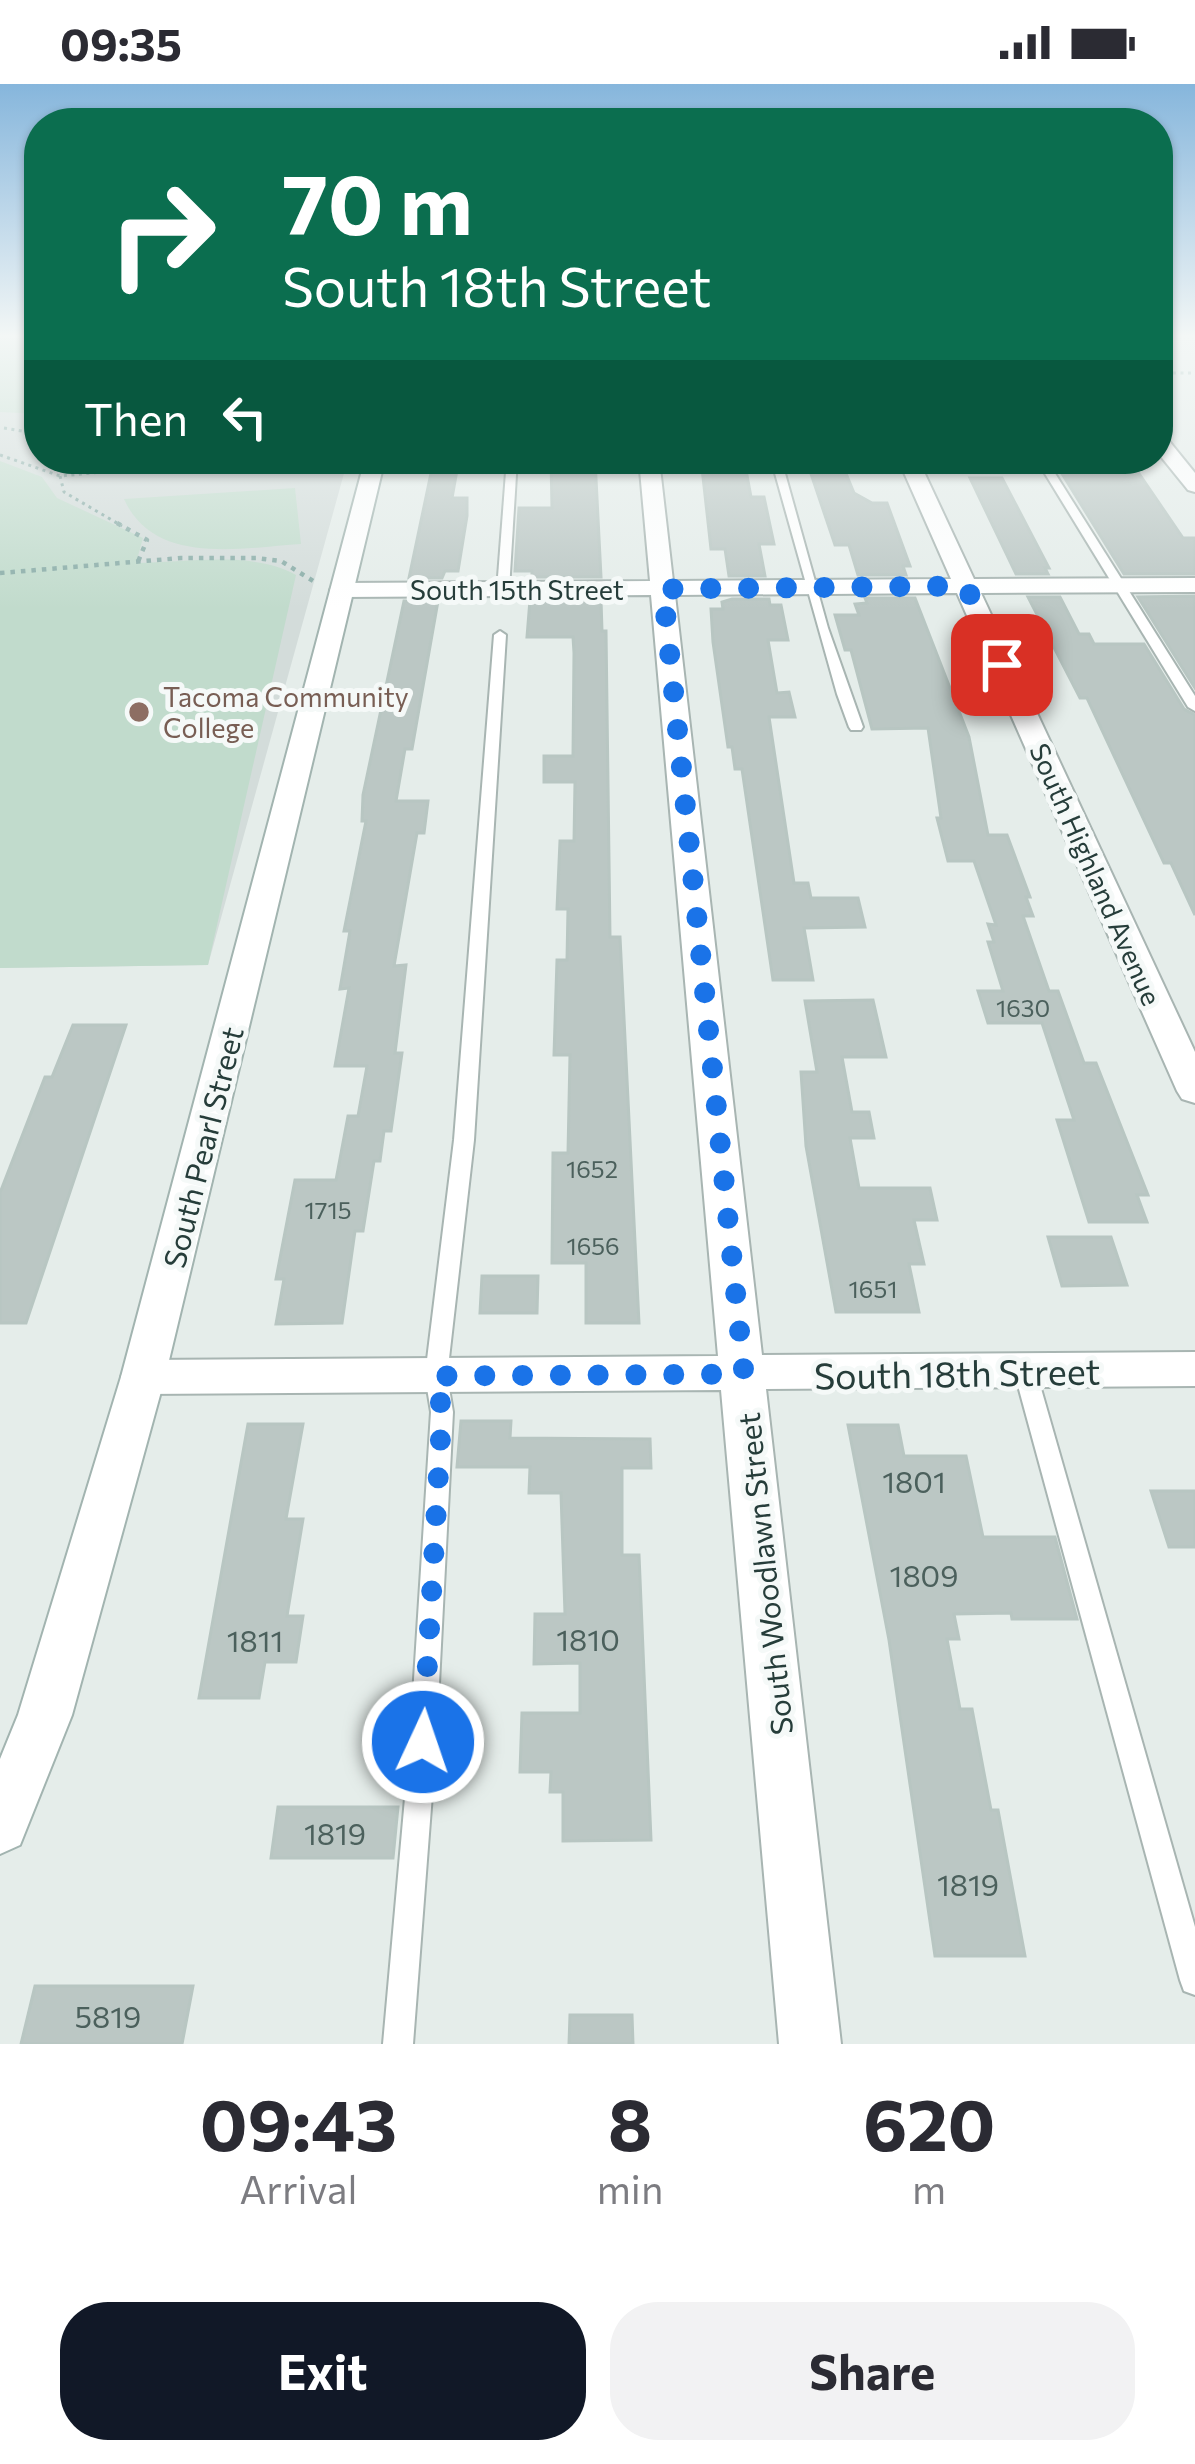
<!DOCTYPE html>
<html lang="en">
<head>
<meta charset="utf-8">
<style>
  :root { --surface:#fff; --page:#f2f2f3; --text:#2b2b33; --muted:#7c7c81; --accent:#111827 }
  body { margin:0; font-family:Commissioner,sans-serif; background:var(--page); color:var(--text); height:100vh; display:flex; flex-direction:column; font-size:45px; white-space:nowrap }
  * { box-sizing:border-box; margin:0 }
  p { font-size:39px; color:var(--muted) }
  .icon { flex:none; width:66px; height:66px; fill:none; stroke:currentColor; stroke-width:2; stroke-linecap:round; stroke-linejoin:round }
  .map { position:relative; height:1960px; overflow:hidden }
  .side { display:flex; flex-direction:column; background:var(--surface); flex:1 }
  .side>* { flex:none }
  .top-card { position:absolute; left:24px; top:24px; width:1149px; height:366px; border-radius:48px; box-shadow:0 3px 9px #0004; background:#0b6e4f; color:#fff; overflow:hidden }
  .pin { position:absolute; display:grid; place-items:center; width:102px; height:102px; color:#fff; margin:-51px; border-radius:24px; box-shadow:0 6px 18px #0006 }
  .me { position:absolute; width:132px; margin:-66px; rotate:3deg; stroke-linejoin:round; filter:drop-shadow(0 0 9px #0008) }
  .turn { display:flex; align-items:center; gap:42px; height:252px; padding:0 60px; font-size:54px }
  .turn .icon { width:156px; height:156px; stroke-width:2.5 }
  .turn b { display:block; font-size:84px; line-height:102px }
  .then { display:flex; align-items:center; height:114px; padding:0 60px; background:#0003; gap:24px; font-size:45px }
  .eta { display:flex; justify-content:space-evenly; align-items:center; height:204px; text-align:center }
  .eta b { font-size:72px; font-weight:700; line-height:84px }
  .cta { display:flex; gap:24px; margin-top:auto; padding:24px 60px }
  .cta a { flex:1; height:138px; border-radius:48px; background:var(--accent); color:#fff; font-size:48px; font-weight:700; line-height:138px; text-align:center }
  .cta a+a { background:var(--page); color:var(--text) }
  .status { display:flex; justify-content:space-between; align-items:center; height:84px; padding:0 60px; background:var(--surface); direction:ltr }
  .status svg { height:33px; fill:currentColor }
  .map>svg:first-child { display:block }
  .built { fill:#d3dcda }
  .green { fill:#c1dbcc }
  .building { fill:#bbc7c4; stroke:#b8c6c2; stroke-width:3 }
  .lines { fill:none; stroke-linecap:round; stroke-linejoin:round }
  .lane-casing { stroke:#a8b5b2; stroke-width:4 }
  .street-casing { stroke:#a8b5b2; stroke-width:4 }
  .secondary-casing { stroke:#a2b4b0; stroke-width:4 }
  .path-far1 { stroke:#89aca7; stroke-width:3; stroke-dasharray:3 4.5; stroke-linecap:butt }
  .path { stroke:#89aca7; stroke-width:4.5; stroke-dasharray:4.5 6; stroke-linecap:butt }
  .lane { fill:#fff; fill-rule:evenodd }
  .street { fill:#fff; fill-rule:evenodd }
  .secondary { fill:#fff; fill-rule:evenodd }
  .route { stroke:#1a73e8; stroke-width:21; stroke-dasharray:0 37.8 }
  .education-dot { fill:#8d6e63; stroke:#f5f9f8; stroke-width:4.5 }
  .labels { text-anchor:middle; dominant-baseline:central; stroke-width:10; stroke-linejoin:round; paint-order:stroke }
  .number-label { font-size:24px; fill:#4b605c }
  .far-street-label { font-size:27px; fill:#263d3a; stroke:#f5f9f8 }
  .far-education-label { font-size:27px; fill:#785e54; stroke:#f5f9f8; text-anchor:start }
  .street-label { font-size:30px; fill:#263d3a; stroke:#f5f9f8 }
  .near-number-label { font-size:30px; fill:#4b605c }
  .near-street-label { font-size:36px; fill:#263d3a; stroke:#f5f9f8 }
</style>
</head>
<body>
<div class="status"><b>09:35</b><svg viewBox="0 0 49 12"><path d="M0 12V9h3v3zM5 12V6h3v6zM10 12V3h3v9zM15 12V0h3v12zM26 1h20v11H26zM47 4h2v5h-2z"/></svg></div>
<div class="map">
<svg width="1195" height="1960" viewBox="0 0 1195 1960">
  <rect width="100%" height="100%" fill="#e5edea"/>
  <polygon class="built" points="0,251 39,251 39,375 348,375 208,881 0,884"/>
  <g class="green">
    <polygon points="0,251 39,252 39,330 0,328"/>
    <path d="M0,377L42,393L57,414L143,454L136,479C186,479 252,466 296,491L208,881L0,884Z"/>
    <path d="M295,404L301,460C240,464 154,482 124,415Z"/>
  </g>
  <g class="building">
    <polygon points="434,375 459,375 452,414 467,414 467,432 458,487 445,487 442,494 409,494"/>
    <polygon points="551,375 595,375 601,493 532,493 532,487 515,487 519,424 552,424"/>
    <polygon points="701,375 728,375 729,386 746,386 751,413 764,413 774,460 759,460 765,492 729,492 725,465 711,465"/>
    <polygon points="806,375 840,375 854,409 872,419 887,419 910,482 903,482 906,491 858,491 849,461 835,461"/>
    <polygon points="1053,375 1129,375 1183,454 1195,454 1195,490 1124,490"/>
    <polygon points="970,394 1002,394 1049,484 1045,484 1048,490 1016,490"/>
    <polygon points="1195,512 1195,604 1138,513"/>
    <polygon points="1028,513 1060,513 1079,550 1089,550 1094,560 1144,560 1184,625 1195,631 1195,831 1171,779 1164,779 1087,614 1080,614"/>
    <polygon points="865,514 915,514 969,653 988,751 1007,751 1030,813 1026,813 1033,832 1023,832 1049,907 1058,907 1084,979 1096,979 1148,1111 1137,1111 1147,1138 1089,1138 1057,1036 1074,1036 1042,939 988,939 978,907 1003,907 988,858 994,858 988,840 996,841 974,777 948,777 937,734 941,734 928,644 872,645 851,566 845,566 835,531 859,531 855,520 867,519"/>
    <polygon points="732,515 769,515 770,521 781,521 788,556 768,556 777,609 789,608 795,633 769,633 794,799 808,799 811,814 858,814 865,843 804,844 813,896 773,896 742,685 735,685 732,663 728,663 713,558 711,525 723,525 722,518"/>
    <polygon points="530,516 601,516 602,547 606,547 610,853 620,853 639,1239 586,1239 586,1179 552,1179 553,1069 568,1069 570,971 554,971 557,876 567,876 568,825 557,825 560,757 574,757 575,698 544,698 544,672 573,672 574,569 573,553 527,553"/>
    <polygon points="404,517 438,517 412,665 405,665 396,717 428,717 424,749 417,749 394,882 406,881 395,969 402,969 391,1047 384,1047 380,1077 374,1077 363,1147 355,1147 342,1239 276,1240 284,1195 276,1195 295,1096 336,1096 348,1032 358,1032 367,982 335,982 349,904 340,905 350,847 344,847 366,737 362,737 363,711"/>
    <polygon points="873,916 886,973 842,973 852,1028 869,1028 874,1054 850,1054 859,1104 930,1104 937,1136 914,1136 924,1180 909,1180 919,1228 836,1228 806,1062 801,988 817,988 805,917"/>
    <polygon points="73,941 126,941 26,1239 0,1239 0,1109 45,993 52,993"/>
    <polygon points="1048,1153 1111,1153 1127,1201 1062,1202"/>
    <polygon points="482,1192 538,1192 537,1229 480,1229"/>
    <polygon points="461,1337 511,1337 510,1354 650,1355 651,1384 622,1384 622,1471 639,1471 651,1756 563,1757 563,1708 550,1708 551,1688 520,1688 522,1629 580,1629 580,1579 534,1580 535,1530 565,1530 561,1409 529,1409 530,1383 457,1383"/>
    <polygon points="248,1340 303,1340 286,1435 303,1435 287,1532 303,1532 296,1578 265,1578 259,1614 199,1614"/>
    <polygon points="848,1341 898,1341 904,1372 966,1372 983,1453 1055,1453 1077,1535 1012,1535 1011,1529 954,1530 959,1555 947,1555 960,1625 972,1625 991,1726 998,1726 1025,1872 935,1872 889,1556"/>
    <polygon points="1151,1407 1195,1407 1195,1463 1169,1463"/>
    <polygon points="278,1723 398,1723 393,1774 271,1774"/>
    <polygon points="35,1902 193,1902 182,1960 21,1960"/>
    <polygon points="570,1931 632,1931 633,1960 569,1960"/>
  </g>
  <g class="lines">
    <g class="lane-casing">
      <g id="lane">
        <polygon points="507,375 517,375 509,506 503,510 497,506"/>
        <polygon points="771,375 781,375 828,544 863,643 861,646 851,646 849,643 837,610"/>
        <polygon points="1036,375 1046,375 1195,612 1195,627 1188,623"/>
        <polygon points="500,547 506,551 474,1056 447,1292 453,1328 436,1658 413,1960 383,1960 410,1658 431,1328 425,1292 454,1056 494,551"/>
        <polygon points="1025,1278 1033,1281 1036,1287 1195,1843 1195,1911 1184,1907 1180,1896 1014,1287 1017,1281"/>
      </g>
    </g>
    <g class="street-casing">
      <g id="street">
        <polygon points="1158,350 1165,352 1195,389 1195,408 1188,406 1158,369"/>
        <polygon points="639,375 659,375 673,497 951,495 898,375 918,375 974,495 1195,494 1195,508 981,509 1195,968 1195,1019 1182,1015 1177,1007 957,509 675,511 762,1271 1195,1268 1195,1302 766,1305 841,1960 779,1960 721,1306 143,1310 127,1305 121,1293 127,1281 143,1276 718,1272 651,511 342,513 330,506 342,499 650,497"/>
      </g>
    </g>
    <g class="secondary-casing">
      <polygon id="secondary" points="365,375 385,375 165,1293 72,1631 20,1761 0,1770 0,1675 18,1631 121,1293"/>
    </g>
    <g class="path-far1">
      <polyline points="1158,289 1195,289"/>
      <polyline points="4,344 39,350"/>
      <polyline points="0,371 60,392 241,375"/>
      <polyline points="240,377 326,375"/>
      <polyline points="60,392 64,408 122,442"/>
    </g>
    <g class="path">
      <polyline points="117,439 147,456 137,480"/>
      <polyline points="0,489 181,474 256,474 281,477 318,500"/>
    </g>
    <use href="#lane" class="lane"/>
    <use href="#street" class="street"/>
    <use href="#secondary" class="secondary"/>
  </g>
  <linearGradient id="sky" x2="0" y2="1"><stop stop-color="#86b6dc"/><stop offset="0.48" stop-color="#f3f7f6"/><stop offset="1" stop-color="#f3f7f6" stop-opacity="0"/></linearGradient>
  <rect width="1195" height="525" fill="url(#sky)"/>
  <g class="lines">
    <polyline class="route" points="423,1658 442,1328 436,1292 744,1290 663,505 966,502 1002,581"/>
  </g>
  <circle class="education-dot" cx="139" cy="628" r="12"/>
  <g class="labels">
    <g class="number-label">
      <text x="1023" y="923">1630</text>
      <text x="592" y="1084">1652</text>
      <text x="328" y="1125">1715</text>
      <text x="593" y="1161">1656</text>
      <text x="873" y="1204">1651</text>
    </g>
    <g class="far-street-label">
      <text x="517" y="505">South 15th Street</text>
      <text transform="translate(1096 790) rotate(66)">South Highland Avenue</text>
    </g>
    <g class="far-education-label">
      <text x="163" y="612">Tacoma Community<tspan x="163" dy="31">College</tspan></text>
    </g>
    <g class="street-label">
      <text transform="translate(202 1063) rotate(-76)">South Pearl Street</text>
      <text transform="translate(764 1490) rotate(-96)">South Woodlawn Street</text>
    </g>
    <g class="near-number-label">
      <text x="914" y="1396">1801</text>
      <text x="924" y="1490">1809</text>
      <text x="588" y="1554">1810</text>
      <text x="255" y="1555">1811</text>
      <text x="335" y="1748">1819</text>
      <text x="968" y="1799">1819</text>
      <text x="108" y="1931">5819</text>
    </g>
    <g class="near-street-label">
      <text transform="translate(957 1288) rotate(-1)">South 18th Street</text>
    </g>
  </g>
</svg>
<div class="pin" style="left:1002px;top:581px;background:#d93025"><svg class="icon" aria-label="arrive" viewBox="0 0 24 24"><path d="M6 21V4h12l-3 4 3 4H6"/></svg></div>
<svg class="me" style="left:423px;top:1658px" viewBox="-20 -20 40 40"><circle r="17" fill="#1a73e8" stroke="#fff" stroke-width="3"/><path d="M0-11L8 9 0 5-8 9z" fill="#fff"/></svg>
<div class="top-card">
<div class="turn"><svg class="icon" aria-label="right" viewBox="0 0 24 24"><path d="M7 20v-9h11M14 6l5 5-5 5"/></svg><div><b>70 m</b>South 18th Street</div></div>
<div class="then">Then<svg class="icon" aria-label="left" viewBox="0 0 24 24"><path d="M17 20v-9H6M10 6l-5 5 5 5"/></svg></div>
</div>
</div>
<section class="side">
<div class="eta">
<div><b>09:43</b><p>Arrival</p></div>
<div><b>8</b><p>min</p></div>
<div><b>620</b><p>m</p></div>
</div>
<div class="cta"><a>Exit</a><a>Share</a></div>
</section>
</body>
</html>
